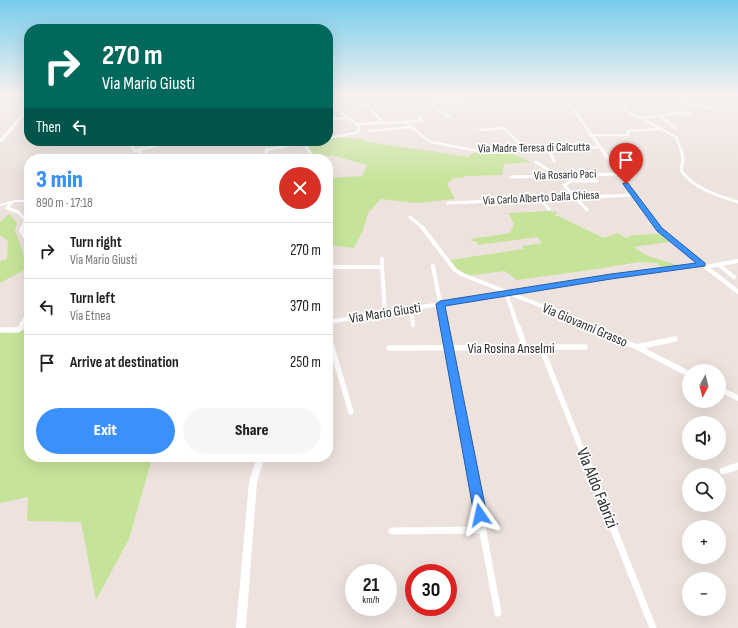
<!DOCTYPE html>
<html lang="en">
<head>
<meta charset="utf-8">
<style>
  :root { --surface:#fff; --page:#f6f6f6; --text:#222; --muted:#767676; --line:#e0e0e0; --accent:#3a90fd }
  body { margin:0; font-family:"Sofia Sans Condensed",sans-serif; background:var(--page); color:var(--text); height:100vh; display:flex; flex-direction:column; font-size:15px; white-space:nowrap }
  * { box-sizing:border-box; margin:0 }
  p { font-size:13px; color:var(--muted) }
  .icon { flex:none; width:22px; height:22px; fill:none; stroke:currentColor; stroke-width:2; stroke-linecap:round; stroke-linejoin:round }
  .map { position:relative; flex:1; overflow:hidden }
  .drawer { position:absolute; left:24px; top:154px; width:309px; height:308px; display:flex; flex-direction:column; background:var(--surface); border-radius:16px; box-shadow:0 4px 16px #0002 }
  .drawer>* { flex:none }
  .guide { position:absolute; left:24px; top:24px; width:309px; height:122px; border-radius:16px; box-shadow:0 4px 16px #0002; background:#00695c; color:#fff; overflow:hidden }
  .needle { width:26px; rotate:187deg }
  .controls { position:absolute; left:682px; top:364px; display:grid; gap:8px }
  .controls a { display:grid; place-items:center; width:44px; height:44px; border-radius:50%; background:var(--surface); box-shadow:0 4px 16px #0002; font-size:20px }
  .speed { position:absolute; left:345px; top:564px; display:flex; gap:8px; font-size:20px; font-weight:700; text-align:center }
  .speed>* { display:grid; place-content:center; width:52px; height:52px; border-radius:50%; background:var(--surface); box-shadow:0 4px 16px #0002; line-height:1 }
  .speed small { font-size:10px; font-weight:400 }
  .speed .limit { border:6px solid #d22; background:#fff; color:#111 }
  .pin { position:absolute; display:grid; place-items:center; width:34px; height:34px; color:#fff; margin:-41px -17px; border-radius:50% 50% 50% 0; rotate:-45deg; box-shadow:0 0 4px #0007 }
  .pin .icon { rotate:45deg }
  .me { position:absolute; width:44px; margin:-22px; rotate:349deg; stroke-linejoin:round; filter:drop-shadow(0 0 3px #0008) }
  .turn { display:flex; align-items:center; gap:14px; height:84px; padding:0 12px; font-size:18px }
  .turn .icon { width:52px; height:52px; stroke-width:2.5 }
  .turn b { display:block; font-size:28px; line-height:34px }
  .then { display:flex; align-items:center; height:38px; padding:0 12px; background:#0003; gap:8px; font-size:15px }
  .round { display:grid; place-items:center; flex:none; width:42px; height:42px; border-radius:21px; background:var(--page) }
  .summary { display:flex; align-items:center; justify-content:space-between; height:68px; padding:0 12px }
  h1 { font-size:24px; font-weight:800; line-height:30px; color:var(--accent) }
  .action { display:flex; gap:8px; margin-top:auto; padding:8px 12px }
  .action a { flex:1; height:46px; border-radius:24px; background:var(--accent); color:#fff; font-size:16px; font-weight:800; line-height:46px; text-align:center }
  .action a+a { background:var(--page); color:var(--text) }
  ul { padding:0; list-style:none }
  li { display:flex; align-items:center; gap:12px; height:56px; padding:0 12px; border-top:1px solid var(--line) }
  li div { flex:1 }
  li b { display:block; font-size:15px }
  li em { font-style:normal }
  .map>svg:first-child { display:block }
  .green { fill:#c6e499 }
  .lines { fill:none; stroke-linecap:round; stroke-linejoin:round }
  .minor-far4 { stroke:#fff; stroke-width:2.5 }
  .minor-far3 { stroke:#fff; stroke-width:3 }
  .minor-far2 { stroke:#fff; stroke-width:4 }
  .minor-far1 { stroke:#fff; stroke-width:5.5 }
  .minor { stroke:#fff; stroke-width:7 }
  .tertiary { fill:#fff; fill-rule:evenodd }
  .secondary { fill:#fff; fill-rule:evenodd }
  .route { fill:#3a90fd; stroke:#265ea4 }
  .labels { text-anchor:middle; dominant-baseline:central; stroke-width:3.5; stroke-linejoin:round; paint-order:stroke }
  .far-street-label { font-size:12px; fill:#2b2b2b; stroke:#fff }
  .street-label { font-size:14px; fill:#2b2b2b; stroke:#fff }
  .near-street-label { font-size:17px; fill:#2b2b2b; stroke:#fff }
</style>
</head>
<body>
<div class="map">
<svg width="738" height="628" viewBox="0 0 738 628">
  <rect width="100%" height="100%" fill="#ede2dd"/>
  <g class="green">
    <polygon points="337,137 365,140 368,142 469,157 472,153 509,152 531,162 504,164 502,175 465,176 463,178 453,178 447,184 455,199 416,203 381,199 368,213 363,230 354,248 328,245 328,175 331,178 362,176 367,165 331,155 315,159 306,143 328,141 328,139"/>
    <polygon points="550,211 551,212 553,213 553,211 557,212 555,216 558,216 604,238 618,233 626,238 634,235 660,234 670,242 633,247 648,256 677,265 661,267 657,263 639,262 590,270 517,280 505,271 466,276 458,271 450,260 523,249 522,246 542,243 537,237 478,245 476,241 472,241 471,239 510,233 514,224 508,213"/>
    <polygon points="9,214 17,223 15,230 23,253 26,269 0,283 0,261 7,259 8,241 0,235 0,222"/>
    <polygon points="29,329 29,457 150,457 151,462 129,539 96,600 81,522 27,521 28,497 0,503 0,331 16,332"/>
  </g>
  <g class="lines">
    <g class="minor-far4">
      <polyline points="587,94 600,94"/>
      <polyline points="603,94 625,102 627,104 625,108 629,112 676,137 682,153"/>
      <polyline points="618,94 660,98 711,108"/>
      <polyline points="359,96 383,123"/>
      <polyline points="329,97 379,94"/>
      <polyline points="0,100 12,94"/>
      <polyline points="328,104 357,124 359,128 358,132 356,133 328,138"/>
      <polyline points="658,115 676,128"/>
      <polyline points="451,118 430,103 469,102 488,98 485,94"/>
      <polyline points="641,118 678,113 691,114"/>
      <polyline points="328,119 348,118"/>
      <polyline points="405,122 430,142 485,152 600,147"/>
      <polyline points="357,124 422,121 419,116"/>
      <polyline points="480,130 504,128 526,150"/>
      <polyline points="368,131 412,127"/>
      <polyline points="590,135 626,135 629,134 628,131 659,129"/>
      <polyline points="121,141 131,145 135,151 172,141"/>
      <polyline points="304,143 310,153"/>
      <polyline points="549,149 550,153"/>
      <polyline points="140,150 140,153"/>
      <polyline points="267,153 266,150 312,141"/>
    </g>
    <g class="minor-far3">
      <polyline points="140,152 140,159"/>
      <polyline points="266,152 268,159"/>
      <polyline points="310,152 312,155"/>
      <polyline points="483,152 495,152"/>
      <polyline points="550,152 554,161"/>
      <path d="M682,152L683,161L681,170C692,188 719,196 738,202"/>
      <polyline points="536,162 556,175"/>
      <polyline points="567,175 573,180 564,185 587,210"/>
      <polyline points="511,177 618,174"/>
      <polyline points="572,181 597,181"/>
      <polyline points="539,198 549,209"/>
      <polyline points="11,203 7,208 18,212 26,220 22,228"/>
      <polyline points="448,203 633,195"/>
      <polyline points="410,217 423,228"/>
    </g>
    <g class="minor-far2">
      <polyline points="23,227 21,231 29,242"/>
      <polyline points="422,227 455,270 461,274 567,316 589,328"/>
      <polyline points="382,259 382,267"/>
      <polyline points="719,265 734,277"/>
      <polyline points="433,266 445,328"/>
      <polyline points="328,267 382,267 385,313"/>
      <polyline points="705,267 738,261"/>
      <polyline points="506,293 518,328"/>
      <polyline points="411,309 413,325"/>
      <polyline points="328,322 595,279 702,264"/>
      <polyline points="20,328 29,311"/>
    </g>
    <g class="minor-far1">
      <polyline points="444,327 469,458"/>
      <polyline points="518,327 525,347"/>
      <polyline points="587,327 637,347 689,374"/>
      <polyline points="0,330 18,330 21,327"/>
      <polyline points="328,334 351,412"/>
      <polyline points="541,347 585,458"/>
      <polyline points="637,347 675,339"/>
      <polyline points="389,348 585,347"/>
      <polyline points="719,389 738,398"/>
    </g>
    <g class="minor">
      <polyline points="469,457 498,613"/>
      <polyline points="585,457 653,628"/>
      <polyline points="723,471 738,466"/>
      <polyline points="392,531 483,530"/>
    </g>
    <g class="tertiary">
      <polygon points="16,200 29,200 29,202 16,202 0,206 0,204"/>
      <polygon points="257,457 265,457 257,482 246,628 236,628 249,482"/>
    </g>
    <g class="secondary">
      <polygon points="561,94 564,94 658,225 670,237 738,289 738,294 736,293 666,239 654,227"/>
      <path d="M29,102C29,111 8,138 0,143V139L22,113L27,103Z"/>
    </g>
  </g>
  <linearGradient id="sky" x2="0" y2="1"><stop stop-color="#77ccec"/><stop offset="0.52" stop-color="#f7f2f0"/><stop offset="1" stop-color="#f7f2f0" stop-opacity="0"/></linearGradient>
  <rect width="738" height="182" fill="url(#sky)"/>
  <polygon class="route" points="623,183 628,183 662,228 705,263 705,266 611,279 445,306 487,515 485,520 480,522 475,520 436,304 440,301 611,274 696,263 657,231 623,184"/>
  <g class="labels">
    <g class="far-street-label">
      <text transform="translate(534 148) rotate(-1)">Via Madre Teresa di Calcutta</text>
      <text transform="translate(565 175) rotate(-2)">Via Rosario Paci</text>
      <text transform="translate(541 198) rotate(-3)">Via Carlo Alberto Dalla Chiesa</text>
    </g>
    <g class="street-label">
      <text transform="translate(385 313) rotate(-9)">Via Mario Giusti</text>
      <text transform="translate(585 325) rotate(23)">Via Giovanni Grasso</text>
      <text x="511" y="348">Via Rosina Anselmi</text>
    </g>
    <g class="near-street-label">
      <text transform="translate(597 488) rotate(68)">Via Aldo Fabrizi</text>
    </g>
  </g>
</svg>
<div class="controls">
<a><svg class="needle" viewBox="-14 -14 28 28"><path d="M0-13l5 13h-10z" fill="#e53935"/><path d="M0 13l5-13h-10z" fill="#767676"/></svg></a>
<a><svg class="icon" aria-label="sound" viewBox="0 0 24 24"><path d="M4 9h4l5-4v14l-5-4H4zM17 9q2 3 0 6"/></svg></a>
<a><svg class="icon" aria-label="search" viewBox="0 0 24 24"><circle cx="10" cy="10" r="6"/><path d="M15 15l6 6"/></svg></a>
<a>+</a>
<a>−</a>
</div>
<div class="speed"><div>21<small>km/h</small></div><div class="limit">30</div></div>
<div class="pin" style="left:626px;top:184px;background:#d93025"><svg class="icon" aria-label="arrive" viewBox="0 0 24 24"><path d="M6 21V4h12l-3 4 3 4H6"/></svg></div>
<svg class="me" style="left:480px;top:515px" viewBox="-20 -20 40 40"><path d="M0-17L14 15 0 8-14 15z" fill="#3a90fd" stroke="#fff" stroke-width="4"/></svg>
<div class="guide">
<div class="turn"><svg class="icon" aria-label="right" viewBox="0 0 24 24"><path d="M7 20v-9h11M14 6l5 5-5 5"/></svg><div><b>270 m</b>Via Mario Giusti</div></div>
<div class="then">Then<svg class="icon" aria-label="left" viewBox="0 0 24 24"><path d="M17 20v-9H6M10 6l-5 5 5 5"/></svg></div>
</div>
<section class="drawer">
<div class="summary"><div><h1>3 min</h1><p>890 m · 17:18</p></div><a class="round" style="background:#d93025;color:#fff"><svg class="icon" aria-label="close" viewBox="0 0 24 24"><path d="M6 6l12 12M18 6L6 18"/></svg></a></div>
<ul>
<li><svg class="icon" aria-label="right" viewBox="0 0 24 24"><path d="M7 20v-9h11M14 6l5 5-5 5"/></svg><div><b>Turn right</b><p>Via Mario Giusti</p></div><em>270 m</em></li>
<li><svg class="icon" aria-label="left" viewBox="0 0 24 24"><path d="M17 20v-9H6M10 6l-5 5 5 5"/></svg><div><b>Turn left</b><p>Via Etnea</p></div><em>370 m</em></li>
<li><svg class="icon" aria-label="arrive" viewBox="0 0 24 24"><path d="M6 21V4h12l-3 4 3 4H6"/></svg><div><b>Arrive at destination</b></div><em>250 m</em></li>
</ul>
<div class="action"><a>Exit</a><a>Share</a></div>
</section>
</div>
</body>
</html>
